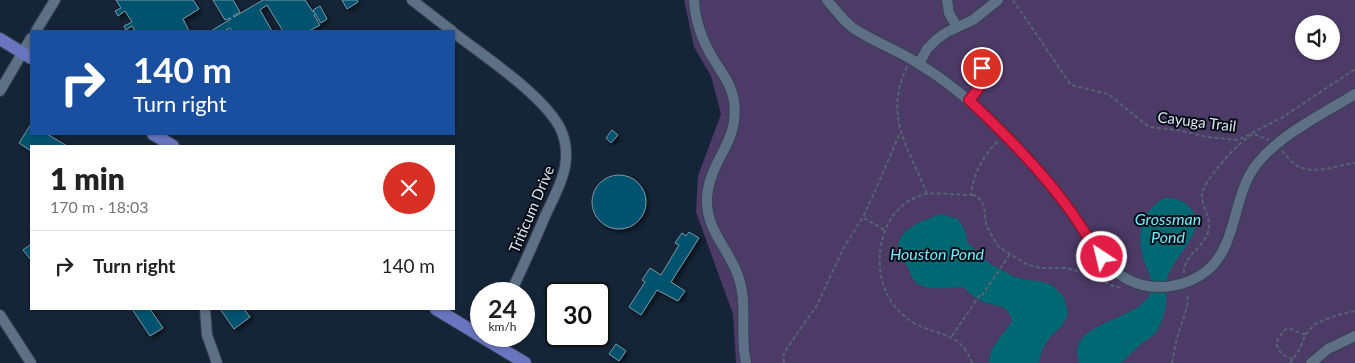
<!DOCTYPE html>
<html lang="en">
<head>
<meta charset="utf-8">
<style>
  :root { --surface:#fff; --page:#f6f6f6; --text:#222; --muted:#767676; --line:#e0e0e0 }
  body { margin:0; font-family:Lato,sans-serif; background:var(--page); color:var(--text); height:100vh; display:flex; flex-direction:column; font-size:19px; white-space:nowrap }
  * { box-sizing:border-box; margin:0 }
  p { font-size:16px; color:var(--muted) }
  .icon { flex:none; width:28px; height:28px; fill:none; stroke:currentColor; stroke-width:2; stroke-linecap:round; stroke-linejoin:round }
  .map { position:relative; flex:1; overflow:hidden }
  .details { position:absolute; left:30px; top:145px; width:425px; height:165px; display:flex; flex-direction:column; background:var(--surface); border-radius:0px; box-shadow:0 1px 4px #0004 }
  .details>* { flex:none }
  .guide { position:absolute; left:30px; top:30px; width:425px; height:105px; border-radius:0px; box-shadow:0 1px 4px #0004; background:#1a4fa0; color:#fff; overflow:hidden }
  .buttons { position:absolute; left:1295px; top:15px; display:grid; gap:10px }
  .buttons a { display:grid; place-items:center; width:45px; height:45px; border-radius:50%; background:var(--surface); box-shadow:0 1px 4px #0004; font-size:25px }
  .speed { position:absolute; left:470px; top:282px; display:flex; gap:10px; font-size:25px; font-weight:700; text-align:center }
  .speed>* { display:grid; place-content:center; width:65px; height:65px; border-radius:50%; background:var(--surface); box-shadow:0 1px 4px #0004; line-height:1 }
  .speed small { font-size:12px; font-weight:400 }
  .speed .limit { border:2px solid #111; border-radius:8px; background:#fff; color:#111 }
  .pin { position:absolute; display:grid; place-items:center; width:42px; height:42px; color:#fff; margin:-21px; border:2px solid #fff; border-radius:50%; box-shadow:0 1px 5px #0007 }
  .me { position:absolute; width:55px; margin:-28px; rotate:325deg; stroke-linejoin:round; filter:drop-shadow(0 0 4px #0008) }
  .turn { display:flex; align-items:center; gap:18px; height:105px; padding:0 20px; font-size:22px }
  .turn .icon { width:65px; height:65px; stroke-width:2.5 }
  .turn b { display:block; font-size:35px; line-height:42px }
  .round { display:grid; place-items:center; flex:none; width:52px; height:52px; border-radius:26px; background:var(--page) }
  .head { display:flex; align-items:center; justify-content:space-between; height:85px; padding:0 20px }
  h1 { font-size:30px; font-weight:800; line-height:38px }
  ul { padding:0; list-style:none }
  li { display:flex; align-items:center; gap:15px; height:70px; padding:0 20px; border-top:1px solid var(--line) }
  li div { flex:1 }
  li b { display:block; font-size:19px }
  li em { font-style:normal }
  .map>svg:first-child { display:block }
  .green { fill:#4c3a67; fill-rule:evenodd }
  .water { fill:#006872 }
  .building { fill:#03526e; stroke:#7897a6; filter:url(#shadow) }
  .lines { fill:none; stroke-linecap:round; stroke-linejoin:round }
  .minor-casing { stroke:#364151; stroke-width:12 }
  .major-casing { stroke:#364151; stroke-width:14 }
  .path { stroke:#566474; stroke-width:2; stroke-dasharray:4 2.5; stroke-linecap:butt }
  .minor { stroke:#5e7086; stroke-width:10 }
  .major { stroke:#6975be; stroke-width:12 }
  .route-casing { stroke:#92132f; stroke-width:12 }
  .route { stroke:#e11d48; stroke-width:9 }
  .labels { text-anchor:middle; dominant-baseline:central; stroke-width:4; stroke-linejoin:round; paint-order:stroke }
  .street-label { font-size:15px; fill:#dbe5f2; stroke:#070d16 }
  .water-label { font-size:16px; font-style:italic; fill:#71ecfb; stroke:#070d16 }
</style>
</head>
<body>
<div class="map">
<svg width="1355" height="363" viewBox="0 0 1355 363">
  <defs>
    <filter id="shadow"><feDropShadow dx="2.5" dy="2.5" stdDeviation="2.5" flood-color="#0009"/></filter>
  </defs>
  <rect width="100%" height="100%" fill="#152537"/>
  <path class="green" d="M684,0H1355V363H736L733,314L696,212L698,176L721,114L711,76L694,47ZM1304,24H1331V51H1304Z"/>
  <g class="water">
    <path d="M1164,198C1176,198 1184,200 1191,209C1209,228 1176,255 1169,273C1165,283 1167,293 1166,303C1165,313 1161,325 1156,332C1152,337 1146,340 1141,344C1134,350 1128,357 1121,363H1079C1065,321 1136,323 1150,294C1155,283 1148,272 1144,261C1136,236 1140,212 1164,198Z"/>
    <path d="M940,214L958,219L964,229L968,243L990,264L1013,276L1026,280L1039,281L1052,285L1064,297L1068,314L1062,326L1051,336L1042,349L1039,363H989C989,345 1005,335 1012,320C1006,302 998,308 984,302C976,299 970,294 965,288C951,286 936,291 922,286C912,283 912,275 907,266C905,263 902,260 900,256C890,231 923,221 940,214Z"/>
  </g>
  <g class="building">
    <polygon points="116,0 193,0 199,9 183,19 189,31 135,31 132,26 126,30 124,26 132,22 125,11 118,16 115,11 121,8"/>
    <polygon points="213,0 233,0 240,12 233,16 234,17 263,0 305,0 313,12 314,11 316,14 314,15 320,25 309,31 283,31 267,5 260,10 272,31 232,31 230,28 224,31 211,31 231,19 230,18 225,20"/>
    <polygon points="342,0 357,0 358,2 347,9"/>
    <polygon points="320,6 327,19 321,23 313,10"/>
    <polygon points="31,124 31,134 47,134 67,146 31,146 31,151 19,143"/>
    <polygon points="612,130 618,135 611,143 606,138"/>
    <circle cx="619" cy="202" r="27"/>
    <polygon points="689,232 699,238 671,282 685,291 678,301 657,290 641,315 629,307 645,282 642,280 650,268 661,275 679,245 675,243 682,233 686,236"/>
    <polygon points="31,244 31,260 23,250"/>
    <polygon points="132,309 150,309 163,328 150,336"/>
    <polygon points="220,309 244,309 250,317 234,329"/>
    <polygon points="616,344 626,351 619,361 609,354"/>
  </g>
  <g class="lines">
    <g class="minor-casing">
      <g id="minor">
        <polyline points="412,0 452,31"/>
        <path d="M694,0C695,22 703,42 714,60C722,73 732,85 734,101C740,143 710,158 707,197C705,228 727,247 737,273C749,302 739,333 746,363"/>
        <path d="M827,0L844,20L853,28C874,42 898,50 919,64C950,83 978,107 1004,133C1028,157 1052,185 1072,214C1088,237 1101,265 1127,279C1153,293 1187,288 1209,269C1235,245 1233,206 1249,176C1268,140 1320,116 1355,94"/>
        <polyline points="947,0 949,13 957,27"/>
        <polyline points="36,31 55,0"/>
        <path d="M454,33C484,56 546,97 561,130C566,141 567,155 565,167C562,183 553,199 546,214C535,240 523,267 510,294"/>
        <polyline points="919,64 927,49 937,39 947,32 973,20 998,0"/>
        <polyline points="0,91 31,38"/>
        <path d="M969,100C977,90 989,81 982,69"/>
        <polyline points="205,309 207,335 217,363"/>
        <polyline points="0,315 31,363"/>
        <polyline points="1311,363 1328,349 1355,336"/>
      </g>
    </g>
    <g class="major-casing">
      <g id="major">
        <polyline points="0,39 31,58"/>
        <polyline points="153,134 173,146"/>
        <polyline points="436,309 525,363"/>
      </g>
    </g>
    <g class="path">
      <polyline points="1013,0 1071,85 1108,94 1149,127 1178,130 1207,137 1238,140 1283,117 1355,69"/>
      <path d="M907,67C883,117 909,148 927,194"/>
      <path d="M1282,151C1286,155 1291,162 1296,165C1313,176 1337,165 1355,163"/>
      <polyline points="972,195 977,196 984,206 986,224 993,238 999,247 1010,254 1026,264 1041,268 1066,268 1085,273 1113,286 1123,288"/>
      <polyline points="864,218 886,231"/>
      <path d="M1184,273C1183,257 1201,249 1207,235C1214,220 1201,208 1202,194C1203,181 1241,138 1254,134L1269,140"/>
      <polyline points="952,336 979,296 981,297 1010,254"/>
      <path d="M1293,359C1284,356 1278,352 1276,343C1289,318 1289,333 1306,334"/>
      <polyline points="784,363 783,357 785,351 817,305 844,247 863,217 872,198 900,133"/>
      <path d="M972,363C962,336 946,336 922,327C909,322 896,310 889,298C869,262 881,204 926,194C939,192 957,195 971,195C973,174 983,156 998,141"/>
      <path d="M1172,363C1174,354 1175,344 1178,335C1181,322 1190,307 1187,293"/>
      <polyline points="1290,363 1299,350 1306,334 1315,324 1337,315 1355,311"/>
    </g>
    <use href="#minor" class="minor"/>
    <use href="#major" class="major"/>
  </g>
  <g class="lines">
    <g class="route-casing">
      <path id="route" d="M982,68C989,81 977,90 969,100C1006,135 1042,171 1072,213C1082,228 1091,243 1102,257"/>
    </g>
    <use href="#route" class="route"/>
  </g>
  <g class="labels">
    <g class="street-label">
      <text transform="translate(1197 121) rotate(7)">Cayuga Trail</text>
      <text transform="translate(531 209) rotate(-67)">Triticum Drive</text>
    </g>
    <g class="water-label">
      <text x="1168" y="218">Grossman<tspan x="1168" dy="18">Pond</tspan></text>
      <text x="937" y="253">Houston Pond</text>
    </g>
  </g>
</svg>
<div class="buttons">
<a><svg class="icon" aria-label="sound" viewBox="0 0 24 24"><path d="M4 9h4l5-4v14l-5-4H4zM17 9q2 3 0 6"/></svg></a>
</div>
<div class="speed"><div>24<small>km/h</small></div><div class="limit">30</div></div>
<div class="pin" style="left:982px;top:68px;background:#d93025"><svg class="icon" aria-label="arrive" viewBox="0 0 24 24"><path d="M6 21V4h12l-3 4 3 4H6"/></svg></div>
<svg class="me" style="left:1102px;top:257px" viewBox="-20 -20 40 40"><circle r="17" fill="#e11d48" stroke="#fff" stroke-width="3"/><path d="M0-11L8 9 0 5-8 9z" fill="#fff"/></svg>
<div class="guide">
<div class="turn"><svg class="icon" aria-label="right" viewBox="0 0 24 24"><path d="M7 20v-9h11M14 6l5 5-5 5"/></svg><div><b>140 m</b>Turn right</div></div>
</div>
<section class="details">
<div class="head"><div><h1>1 min</h1><p>170 m · 18:03</p></div><a class="round" style="background:#d93025;color:#fff"><svg class="icon" aria-label="close" viewBox="0 0 24 24"><path d="M6 6l12 12M18 6L6 18"/></svg></a></div>
<ul>
<li><svg class="icon" aria-label="right" viewBox="0 0 24 24"><path d="M7 20v-9h11M14 6l5 5-5 5"/></svg><div><b>Turn right</b></div><em>140 m</em></li>
</ul>
</section>
</div>
</body>
</html>
